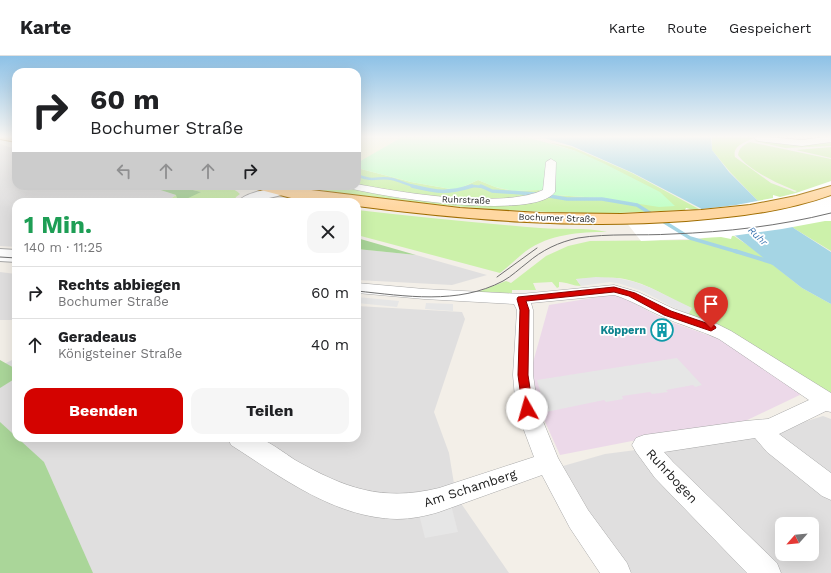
<!DOCTYPE html>
<html lang="de">
<head>
<meta charset="utf-8">
<style>
  :root { --surface:#fff; --page:#f6f6f6; --text:#202124; --muted:#757577; --line:#e0e0e0; --accent:#d40300 }
  body { margin:0; font-family:"Work Sans",sans-serif; background:var(--page); color:var(--text); height:100vh; display:flex; flex-direction:column; font-size:15px; white-space:nowrap }
  * { box-sizing:border-box; margin:0 }
  p { font-size:13px; color:var(--muted) }
  .icon { flex:none; width:22px; height:22px; fill:none; stroke:currentColor; stroke-width:2; stroke-linecap:round; stroke-linejoin:round }
  .map { position:relative; flex:1; overflow:hidden }
  .sheet { position:absolute; left:12px; top:142px; width:349px; height:244px; display:flex; flex-direction:column; background:var(--surface); border-radius:12px; box-shadow:0 4px 16px #0002 }
  .sheet>* { flex:none }
  .hud { position:absolute; left:12px; top:12px; width:349px; height:122px; border-radius:12px; box-shadow:0 4px 16px #0002; background:#fff; color:var(--text); overflow:hidden }
  .needle { width:26px; rotate:243deg }
  .controls { position:absolute; left:775px; top:461px; display:grid; gap:8px }
  .controls a { display:grid; place-items:center; width:44px; height:44px; border-radius:8px; background:var(--surface); box-shadow:0 4px 16px #0002; font-size:20px }
  .pin { position:absolute; display:grid; place-items:center; width:34px; height:34px; color:#fff; margin:-41px -17px; border-radius:50% 50% 50% 0; rotate:-45deg; box-shadow:0 0 4px #0007 }
  .pin .icon { rotate:45deg }
  .me { position:absolute; width:44px; margin:-22px; rotate:353deg; stroke-linejoin:round; filter:drop-shadow(0 0 3px #0008) }
  .turn { display:flex; align-items:center; gap:14px; height:84px; padding:0 12px; font-size:18px }
  .turn .icon { width:52px; height:52px; stroke-width:2.5 }
  .turn b { display:block; font-size:28px; line-height:34px }
  .lanes { display:flex; align-items:center; height:38px; padding:0 12px; background:#0003; justify-content:center; gap:20px; direction:ltr }
  .lanes .off { opacity:.35 }
  .round { display:grid; place-items:center; flex:none; width:42px; height:42px; border-radius:12px; background:var(--page) }
  .summary { display:flex; align-items:center; justify-content:space-between; height:68px; padding:0 12px }
  h1 { font-size:24px; font-weight:700; line-height:30px; color:#1e9e55 }
  .primary-button { display:flex; gap:8px; margin-top:auto; padding:8px 12px }
  .primary-button a { flex:1; height:46px; border-radius:12px; background:var(--accent); color:#fff; font-size:16px; font-weight:700; line-height:46px; text-align:center }
  .primary-button a+a { background:var(--page); color:var(--text) }
  ul { padding:0; list-style:none }
  li { display:flex; align-items:center; gap:12px; height:52px; padding:0 12px; border-top:1px solid var(--line) }
  li div { flex:1 }
  li b { display:block; font-size:15px }
  li em { font-style:normal }
  header { display:flex; align-items:center; gap:24px; box-sizing:border-box; height:56px; padding:0 20px; background:var(--surface); border-bottom:1px solid var(--line) }
  header strong { font-size:19px }
  nav { display:flex; gap:22px; margin-inline-start:auto; font-size:14px }
  .map>svg:first-child { display:block }
  .residential { fill:#e0dfdf; fill-rule:evenodd }
  .industrial { fill:#ecd9e9 }
  .farmland { fill:#f0f3d2 }
  .grass { fill:#ccf1aa }
  .forest { fill:#aad699 }
  .park { fill:#c3ffc8 }
  .parking { fill:#e6e6e6 }
  .water { fill:#a5d5e4 }
  .pier { fill:#fff }
  .lines { fill:none; stroke-linecap:round; stroke-linejoin:round }
  .stream-far2 { stroke:#a5d5e4; stroke-width:2.5 }
  .stream-far1 { stroke:#a5d5e4; stroke-width:3.5 }
  .stream { stroke:#a5d5e4; stroke-width:4 }
  .minor-casing { stroke:#a9a9a9; stroke-width:1 }
  .tertiary-casing { stroke:#a9a9a9; stroke-width:2 }
  .primary-casing { stroke:#a06d00; stroke-width:2 }
  .minor { fill:#fff; fill-rule:evenodd }
  .tertiary { fill:#fff; fill-rule:evenodd }
  .primary { fill:#ffd7a1; fill-rule:evenodd }
  .tram { stroke:#707070; stroke-width:1 }
  .route { fill:#d40300; stroke:#8a0200 }
  .labels { text-anchor:middle; dominant-baseline:central; stroke-width:3.5; stroke-linejoin:round; paint-order:stroke }
  .far-street-label { font-size:9px; fill:#222; stroke:#fff }
  .far-water-label { font-size:10px; font-style:italic; fill:#4079b4; stroke:#fff }
  .culture-label { font-size:11px; font-weight:bold; fill:#0d838f; stroke:#fff; text-anchor:end }
  .near-street-label { font-size:13px; fill:#222; stroke:#fff }
</style>
</head>
<body>
<header>
<strong>Karte</strong>
<nav><a>Karte</a><a>Route</a><a>Gespeichert</a></nav>
</header>
<div class="map">
<svg width="831" height="517" viewBox="0 0 831 517">
  <rect width="100%" height="100%" fill="#f3efe8"/>
  <g class="residential">
    <polygon points="752,80 831,80 831,81 809,85 759,82"/>
    <polygon points="0,88 16,93 16,130 148,130 176,139 166,146 16,146 16,191 0,190"/>
    <polygon points="357,193 416,199 487,219 452,229 357,224"/>
    <polygon points="0,216 16,218 16,264 0,264"/>
    <polygon points="357,250 462,256 465,263 434,356 449,397 456,440 509,517 0,517 0,310 16,302 16,382 357,382"/>
    <path d="M823,360L831,363V517H632L601,476L563,410L605,398L768,377ZM782,468H812V498H782Z"/>
  </g>
  <polygon class="industrial" points="617,238 665,264 739,290 806,336 739,368 632,385 560,399 537,348 532,310 549,249"/>
  <polygon class="farmland" points="357,80 404,80 358,107 357,106"/>
  <g class="grass">
    <path d="M712,80H747L753,82C747,86 732,89 735,101L771,127L795,136L797,135C780,129 748,114 738,99C739,92 744,88 750,86L831,103V195L795,173L757,144L730,116L712,94Z"/>
    <polygon points="760,83 823,85 831,87 831,90 785,92 754,85"/>
    <path d="M547,86L572,91L632,117L699,153C662,158 624,158 587,157C494,156 403,146 312,133L304,130H342L403,143L469,148H516L532,147L545,143L553,139L601,142L576,95Z"/>
    <polygon points="831,91 831,102 796,94"/>
    <polygon points="357,112 411,126 456,134 478,124 498,132 514,135 539,134 543,136 541,138 500,143 464,142 428,140 376,133 357,128"/>
    <path d="M177,130C195,130 228,125 240,138L236,141L234,146H166L176,139L201,136Z"/>
    <path d="M357,154C418,161 479,167 540,172C562,174 585,171 607,176C579,176 550,178 526,195C517,202 509,210 500,217L357,179Z"/>
    <path d="M731,178L752,192L802,232L831,248V341L688,259L691,252C668,242 643,224 617,222C604,221 589,223 576,223L581,230C573,230 567,226 559,226V231L557,232L552,226L533,227L536,234H512V237L478,236L506,225L511,227L546,200L568,190L590,185L692,184Z"/>
  </g>
  <g class="forest">
    <polygon points="148,130 177,130 201,136 182,145 177,142 176,139"/>
    <polygon points="357,182 416,199 357,193"/>
    <polygon points="0,304 16,313 16,322 0,332"/>
    <polygon points="0,366 44,406 93,517 0,517"/>
  </g>
  <polygon class="park" points="404,80 523,80 576,95 603,107 660,136 675,150 659,151 601,142 553,139 539,134 514,135 495,131 478,124 456,134 411,126 357,112 357,107"/>
  <g class="parking">
    <polygon points="596,221 617,222 635,226 651,232 692,252 688,259 642,235 621,228 610,226 581,230 576,223"/>
    <polygon points="357,241 399,245 397,251 357,247"/>
    <polygon points="426,247 453,248 453,255 425,253"/>
    <polygon points="677,302 702,329 695,331 693,329 666,334 668,336 652,338 650,336 622,340 623,343 606,346 604,344 546,356 537,324"/>
    <polygon points="451,449 458,476 425,482 419,458"/>
  </g>
  <polygon class="water" points="537,80 711,80 712,94 729,116 757,144 795,173 831,196 831,248 802,232 700,152 633,117 572,90"/>
  <polygon class="pier" points="831,125 831,165 825,165 782,173 732,180 731,183 721,181 641,185 619,157 685,154 686,152 694,154 736,149 773,142 773,139 780,141 796,137"/>
  <g class="lines">
    <g class="stream-far2">
      <path d="M357,119C374,127 378,120 392,123C400,125 408,129 417,131"/>
      <polyline points="468,131 473,130 483,131"/>
    </g>
    <g class="stream-far1">
      <path d="M412,130C438,136 446,138 472,130"/>
      <polyline points="481,130 492,135 536,138"/>
      <polyline points="543,139 567,143 602,143 637,149 690,182 738,196"/>
    </g>
    <polyline class="stream" points="735,195 774,207"/>
    <g class="minor-casing">
      <g id="minor">
        <polygon points="755,80 802,84 831,80 831,86 802,90 758,85 754,82"/>
        <path d="M551,103L556,106L555,136C534,165 382,141 349,132L347,130H357V128C402,137 503,153 543,134L546,106Z"/>
        <path d="M357,227L424,233L521,238L614,229L638,236L674,253L717,268L731,275L831,337V356L826,355L779,378L831,417V444L822,440L767,396L755,382L664,396L673,406L777,507L781,517H747L655,422L636,396L632,389L636,382L644,379L745,365L768,363L809,344L719,283C700,274 680,269 661,260C645,253 631,244 614,239L531,247L533,254V319L538,353L558,402L588,454L627,507L631,517H600L570,472L542,419L439,456C426,460 411,463 397,463C335,462 281,421 231,389L228,382C237,382 249,380 258,382C267,384 286,398 295,404C345,432 381,446 439,432L534,401L516,353L513,319L517,254L514,248L424,243L357,237Z"/>
      </g>
    </g>
    <g class="tertiary-casing">
      <g id="tertiary">
        <path d="M281,131L286,132L288,135L286,138L269,142L259,146H238C245,136 270,133 281,131Z"/>
        <polygon points="0,193 16,194 16,206 0,205"/>
      </g>
    </g>
    <g class="primary-casing">
      <g id="primary">
        <polygon points="0,80 16,80 16,86 0,83"/>
        <path d="M255,130H278L460,152L540,157L621,158L701,154L750,149L796,140L831,130V139C784,156 735,161 686,165C576,173 466,164 357,150V146H330L300,142L295,143L257,133Z"/>
      </g>
    </g>
    <use href="#minor" class="minor"/>
    <use href="#tertiary" class="tertiary"/>
    <use href="#primary" class="primary"/>
    <g class="tram">
      <polyline points="0,201 16,202"/>
      <polyline points="497,221 537,192"/>
      <path d="M357,235C405,240 458,249 503,225C512,220 519,213 527,207C542,194 559,186 578,182C609,177 641,180 672,178C726,176 779,170 831,157"/>
    </g>
  </g>
  <linearGradient id="sky" x2="0" y2="1"><stop stop-color="#8dc1e6"/><stop offset="0.53" stop-color="#faf8f5"/><stop offset="1" stop-color="#faf8f5" stop-opacity="0"/></linearGradient>
  <rect width="831" height="152" fill="url(#sky)"/>
  <polygon class="route" points="614,231 635,237 671,255 715,270 716,272 711,275 664,259 629,240 614,236 526,245 529,254 528,319 533,353 531,356 527,357 523,356 518,319 520,254 517,243 518,241"/>
  <defs>
    <g id="building-ring" transform="scale(1.15)"><circle r="9.5" fill="#fff" stroke="#0f9aa8" stroke-width="1.5"/><path d="M-4-6H4V6H1V3H-1V6H-4ZM-2.5-4.3h1.7v1.8h-1.7ZM.8-4.3h1.7v1.8H.8ZM-2.5-1h1.7V.8h-1.7ZM.8-1h1.7V.8H.8Z" fill="#0f9aa8"/></g>
  </defs>
  <g fill-rule="evenodd">
    <use href="#building-ring" x="662" y="274"/>
  </g>
  <g class="labels">
    <g class="far-street-label">
      <text transform="translate(466 144) rotate(2)">Ruhrstraße</text>
      <text transform="translate(557 162) rotate(2)">Bochumer Straße</text>
    </g>
    <g class="far-water-label">
      <text transform="translate(758 180) rotate(44)">Ruhr</text>
    </g>
    <g class="culture-label">
      <text x="646" y="274">Köppern</text>
    </g>
    <g class="near-street-label">
      <text transform="translate(672 420) rotate(47)">Ruhrbogen</text>
      <text transform="translate(470 432) rotate(-18)">Am Schamberg</text>
    </g>
  </g>
</svg>
<div class="controls">
<a><svg class="needle" viewBox="-14 -14 28 28"><path d="M0-13l5 13h-10z" fill="#e53935"/><path d="M0 13l5-13h-10z" fill="#757577"/></svg></a>
</div>
<div class="pin" style="left:711px;top:272px;background:#d93025"><svg class="icon" aria-label="arrive" viewBox="0 0 24 24"><path d="M6 21V4h12l-3 4 3 4H6"/></svg></div>
<svg class="me" style="left:527px;top:353px" viewBox="-20 -20 40 40"><circle r="19" fill="#fff"/><path d="M0-13L10 11 0 6-10 11z" fill="#d40300"/></svg>
<div class="hud">
<div class="turn"><svg class="icon" aria-label="right" viewBox="0 0 24 24"><path d="M7 20v-9h11M14 6l5 5-5 5"/></svg><div><b>60 m</b>Bochumer Straße</div></div>
<div class="lanes"><svg class="icon off" aria-label="left" viewBox="0 0 24 24"><path d="M17 20v-9H6M10 6l-5 5 5 5"/></svg><svg class="icon off" aria-label="ahead" viewBox="0 0 24 24"><path d="M12 20V5M6 11l6-6 6 6"/></svg><svg class="icon off" aria-label="ahead" viewBox="0 0 24 24"><path d="M12 20V5M6 11l6-6 6 6"/></svg><svg class="icon" aria-label="right" viewBox="0 0 24 24"><path d="M7 20v-9h11M14 6l5 5-5 5"/></svg></div>
</div>
<section class="sheet">
<div class="summary"><div><h1>1 Min.</h1><p>140 m · 11:25</p></div><a class="round"><svg class="icon" aria-label="close" viewBox="0 0 24 24"><path d="M6 6l12 12M18 6L6 18"/></svg></a></div>
<ul>
<li><svg class="icon" aria-label="right" viewBox="0 0 24 24"><path d="M7 20v-9h11M14 6l5 5-5 5"/></svg><div><b>Rechts abbiegen</b><p>Bochumer Straße</p></div><em>60 m</em></li>
<li><svg class="icon" aria-label="ahead" viewBox="0 0 24 24"><path d="M12 20V5M6 11l6-6 6 6"/></svg><div><b>Geradeaus</b><p>Königsteiner Straße</p></div><em>40 m</em></li>
</ul>
<div class="primary-button"><a>Beenden</a><a>Teilen</a></div>
</section>
</div>
</body>
</html>
